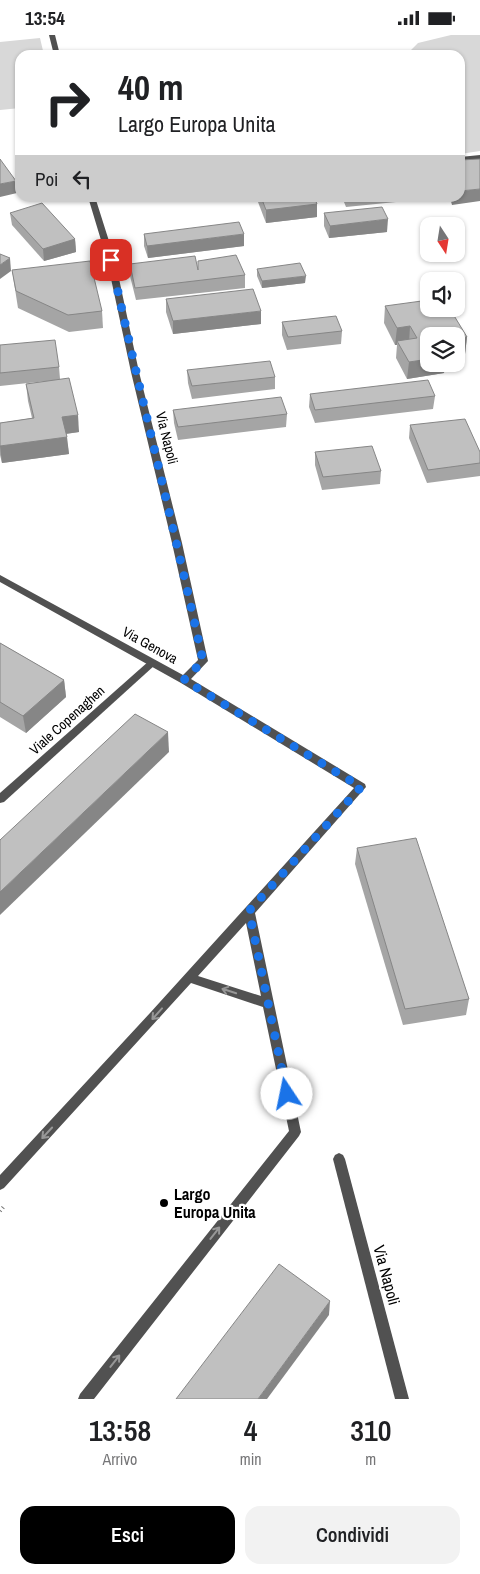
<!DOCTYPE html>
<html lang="it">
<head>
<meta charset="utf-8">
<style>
  :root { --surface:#fff; --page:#f2f2f2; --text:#202124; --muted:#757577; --accent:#000 }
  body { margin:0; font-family:"Archivo Narrow",sans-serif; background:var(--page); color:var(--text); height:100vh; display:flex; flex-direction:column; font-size:19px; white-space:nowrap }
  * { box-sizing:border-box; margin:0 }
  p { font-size:16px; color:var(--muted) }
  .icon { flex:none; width:28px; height:28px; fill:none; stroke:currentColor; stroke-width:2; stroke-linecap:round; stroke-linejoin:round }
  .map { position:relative; height:1364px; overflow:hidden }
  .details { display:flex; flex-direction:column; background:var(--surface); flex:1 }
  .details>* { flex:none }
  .guide { position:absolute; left:15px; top:15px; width:450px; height:152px; border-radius:15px; box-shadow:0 1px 4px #0004; background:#fff; color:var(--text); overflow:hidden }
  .needle { width:32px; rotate:168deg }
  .controls { position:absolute; left:420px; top:182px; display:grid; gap:10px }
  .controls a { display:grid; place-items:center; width:45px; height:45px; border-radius:10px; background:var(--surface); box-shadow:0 1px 4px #0004; font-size:25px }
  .pin { position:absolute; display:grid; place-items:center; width:42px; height:42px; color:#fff; margin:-21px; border-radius:10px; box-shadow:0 2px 8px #0006 }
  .me { position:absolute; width:55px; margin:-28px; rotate:349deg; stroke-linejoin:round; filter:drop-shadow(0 0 4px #0008) }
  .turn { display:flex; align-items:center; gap:18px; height:105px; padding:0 20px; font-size:22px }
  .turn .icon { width:65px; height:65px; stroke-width:2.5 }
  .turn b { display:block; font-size:35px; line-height:42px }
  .then { display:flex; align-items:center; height:48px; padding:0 20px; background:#0003; gap:10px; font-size:19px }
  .eta { display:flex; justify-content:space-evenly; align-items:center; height:85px; text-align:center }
  .eta b { font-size:30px; font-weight:600; line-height:35px }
  .primary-button { display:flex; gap:10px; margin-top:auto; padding:10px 20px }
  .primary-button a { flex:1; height:58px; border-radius:15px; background:var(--accent); color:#fff; font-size:20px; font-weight:600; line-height:58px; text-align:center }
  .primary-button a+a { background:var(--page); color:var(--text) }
  .status { display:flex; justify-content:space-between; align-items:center; height:35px; padding:0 25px; background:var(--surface); direction:ltr }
  .status svg { height:14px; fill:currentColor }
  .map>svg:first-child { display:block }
  .green { fill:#d8d8d8 }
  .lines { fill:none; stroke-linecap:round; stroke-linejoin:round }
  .path { stroke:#737373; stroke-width:4; stroke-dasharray:1 3; stroke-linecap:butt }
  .pedestrian { fill:#515151; fill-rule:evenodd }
  .minor { fill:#515151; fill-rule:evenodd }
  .wall { fill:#a5a5a5 }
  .shaded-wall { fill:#868686 }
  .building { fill:#c0c0c0; stroke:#868686 }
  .oneway { stroke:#979797 }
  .route { stroke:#1a73e8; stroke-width:9; stroke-dasharray:0 16.2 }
  .poi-dot { fill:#000; stroke:#fff; stroke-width:2 }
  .labels { text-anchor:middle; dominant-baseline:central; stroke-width:4.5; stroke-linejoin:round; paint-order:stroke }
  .street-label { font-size:14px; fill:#000; stroke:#fff }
  .near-poi-label { font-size:16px; font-weight:bold; fill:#000; stroke:#fff; text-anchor:start }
  .near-street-label { font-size:16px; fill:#000; stroke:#fff }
</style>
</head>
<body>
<div class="status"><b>13:54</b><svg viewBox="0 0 49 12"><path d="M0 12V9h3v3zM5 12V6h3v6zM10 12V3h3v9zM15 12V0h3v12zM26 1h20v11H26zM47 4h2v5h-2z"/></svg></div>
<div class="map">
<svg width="480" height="1364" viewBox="0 0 480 1364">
  <rect width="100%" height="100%" fill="#fff"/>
  <g class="green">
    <polygon points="451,0 480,0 480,116 460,119 460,20 406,20 418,8"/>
    <polygon points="40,3 44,20 20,20 20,73 0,75 0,7"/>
  </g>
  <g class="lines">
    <polyline class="path" points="0,1176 5,1170"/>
    <polygon class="pedestrian" points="152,624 157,628 155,630 4,767 0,768 0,758 149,626"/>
    <g class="minor">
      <polygon points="49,0 55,0 60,20 54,20"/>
      <polygon points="480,120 480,124 460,126 460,122"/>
      <path d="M88,162H106L96,165L115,225L139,337L182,508L208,626L191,644L365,749L366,752L255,878L301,1097L299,1101L94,1364H78L80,1359L289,1096L263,972L191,948L4,1153L0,1155V1140L150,978L354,753L181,648L0,547V540L183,640L198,625L172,508L131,337L107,225ZM246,888L261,961L198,941Z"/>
      <polygon points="339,1118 343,1120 345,1124 409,1364 395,1364 333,1124 335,1120"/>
    </g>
  </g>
  <g class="wall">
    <polygon points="258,162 314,162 317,169 317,182 266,188 258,167"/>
    <polygon points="342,162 426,162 426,164 346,172"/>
    <polygon points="449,162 460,162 452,170"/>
    <polygon points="10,178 75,204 76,217 44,226 12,190"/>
    <polygon points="324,178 387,197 329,203 324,191"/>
    <polygon points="144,199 244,211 148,223 144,211"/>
    <polygon points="130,229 245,240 245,253 136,265 130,241"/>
    <polygon points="257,234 305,248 262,253 257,241"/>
    <polygon points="12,235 102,276 103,293 69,297 18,273"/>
    <polygon points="166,264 261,289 173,299 166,277"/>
    <polygon points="385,271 467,302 465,319 456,320 456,301 429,301 444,338 407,344 396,323 397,310 395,310 384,288"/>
    <polygon points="282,287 342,296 341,309 287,315 282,300"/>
    <polygon points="0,310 59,332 60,344 79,397 66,399 69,419 2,428 0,420 0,388 32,383 28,366 26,349 47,346 0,351"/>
    <polygon points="187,335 275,342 275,354 192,364 188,348"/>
    <polygon points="310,359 435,361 433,374 315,388 309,372"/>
    <polygon points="173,375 287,379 286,392 178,405 174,388"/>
    <polygon points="410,390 480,417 480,441 427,448 409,403"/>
    <polygon points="315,417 381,436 380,449 322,455 315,430"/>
    <polygon points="0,608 64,645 66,662 26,698 0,682"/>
    <polygon points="357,813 469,964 466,980 403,990 355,829"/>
  </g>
  <g class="shaded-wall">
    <polygon points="16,146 17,158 0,162 0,149"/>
    <polygon points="480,154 480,166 452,170 452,162 460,162 460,156"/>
    <polygon points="317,169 317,182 266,188 266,175"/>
    <polygon points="388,184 387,197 329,203 330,191"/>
    <polygon points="244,199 244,211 148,223 147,211"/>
    <polygon points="75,204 76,217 44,226 43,214"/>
    <polygon points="10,223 11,236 0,244 0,230"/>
    <polygon points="306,241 305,248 262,253 262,246"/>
    <polygon points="261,276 261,289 173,299 173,286"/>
    <polygon points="410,291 409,308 397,306 397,310 395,310 397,293"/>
    <polygon points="467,302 465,319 456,320 456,303"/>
    <polygon points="429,324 429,329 446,329 444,338 407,344 409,327"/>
    <polygon points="78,380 79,397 64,399 62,382"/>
    <polygon points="67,402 69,419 2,428 0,411"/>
    <polygon points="64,645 66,662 26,698 23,681"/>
    <polygon points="168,697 169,717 0,880 0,857"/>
    <polygon points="330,1266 329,1280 267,1364 258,1364"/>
  </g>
  <g class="building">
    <polygon points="0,124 16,146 0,149"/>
    <polygon points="480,124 480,154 460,156 460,125"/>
    <polygon points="261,162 314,162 317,169 266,175"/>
    <polygon points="42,168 75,204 43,214 10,178"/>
    <polygon points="382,172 388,184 330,191 324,178"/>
    <polygon points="239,187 244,199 147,211 144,199"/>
    <polygon points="0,219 10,223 0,230"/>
    <polygon points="236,220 245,240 135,253 130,229 195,221 198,235 198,226"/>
    <polygon points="90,226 102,276 68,280 16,256 12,235"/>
    <polygon points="300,228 306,241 262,246 257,234"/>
    <polygon points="253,254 261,276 173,286 166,264"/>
    <polygon points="429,265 429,274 450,274 467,302 456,303 456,301 429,301 429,324 409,327 397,306 417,303 410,291 397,293 385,271"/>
    <polygon points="336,281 342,296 288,302 282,287"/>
    <polygon points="55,305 59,332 0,338 0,310"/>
    <polygon points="270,326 275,342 192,351 187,335"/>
    <polygon points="69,343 78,380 62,382 67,402 0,411 0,388 34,383 26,349"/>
    <polygon points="428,345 435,361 315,375 310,359"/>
    <polygon points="281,362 287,379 178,392 173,375"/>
    <polygon points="465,384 480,417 480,428 428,435 410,390"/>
    <polygon points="372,411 381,436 323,442 315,417"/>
    <polygon points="0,608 64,645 23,681 0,667"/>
    <polygon points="135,679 168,697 0,857 0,805"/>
    <polygon points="416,803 469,964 405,974 357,813"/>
    <polygon points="279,1229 330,1266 258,1364 176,1364"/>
  </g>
  <defs><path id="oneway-shaft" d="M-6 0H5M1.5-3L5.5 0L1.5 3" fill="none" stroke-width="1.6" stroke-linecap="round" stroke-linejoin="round" transform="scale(1.25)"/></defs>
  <g class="oneway">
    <use href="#oneway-shaft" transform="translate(229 956) rotate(-162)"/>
    <use href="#oneway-shaft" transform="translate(157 979) rotate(132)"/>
    <use href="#oneway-shaft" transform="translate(47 1098) rotate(133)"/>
    <use href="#oneway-shaft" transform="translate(215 1198) rotate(-52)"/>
    <use href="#oneway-shaft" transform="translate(115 1326) rotate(-52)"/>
  </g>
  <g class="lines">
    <path class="route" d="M111,225C140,359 174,492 203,626L184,645L361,752L249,876L287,1059"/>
  </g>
  <circle class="poi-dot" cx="164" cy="1168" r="5"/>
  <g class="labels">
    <g class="street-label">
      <text transform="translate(167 403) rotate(76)">Via Napoli</text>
      <text transform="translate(150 610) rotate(29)">Via Genova</text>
      <text transform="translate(67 685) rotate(-42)">Viale Copenaghen</text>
    </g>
    <g class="near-poi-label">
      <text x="174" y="1159">Largo<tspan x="174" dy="18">Europa Unita</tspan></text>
    </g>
    <g class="near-street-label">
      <text transform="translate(387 1240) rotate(75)">Via Napoli</text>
    </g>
  </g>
</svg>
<div class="controls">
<a><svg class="needle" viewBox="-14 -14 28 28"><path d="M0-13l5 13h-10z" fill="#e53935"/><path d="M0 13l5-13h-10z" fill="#757577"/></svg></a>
<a><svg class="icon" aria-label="sound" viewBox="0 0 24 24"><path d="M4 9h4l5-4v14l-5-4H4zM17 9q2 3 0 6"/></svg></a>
<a><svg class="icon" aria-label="layers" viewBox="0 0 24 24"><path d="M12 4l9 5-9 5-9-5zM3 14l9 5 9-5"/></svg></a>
</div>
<div class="pin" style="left:111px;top:225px;background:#d93025"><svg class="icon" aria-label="arrive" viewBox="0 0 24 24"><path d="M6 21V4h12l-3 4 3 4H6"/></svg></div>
<svg class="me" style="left:287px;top:1059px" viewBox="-20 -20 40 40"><circle r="19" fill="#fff"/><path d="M0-13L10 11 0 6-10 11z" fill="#1a73e8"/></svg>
<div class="guide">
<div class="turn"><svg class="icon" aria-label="right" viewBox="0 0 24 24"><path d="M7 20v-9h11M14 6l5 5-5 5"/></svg><div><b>40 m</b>Largo Europa Unita</div></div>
<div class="then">Poi<svg class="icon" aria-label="left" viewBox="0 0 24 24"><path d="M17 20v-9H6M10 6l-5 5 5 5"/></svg></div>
</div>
</div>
<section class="details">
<div class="eta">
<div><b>13:58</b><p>Arrivo</p></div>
<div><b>4</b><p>min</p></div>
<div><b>310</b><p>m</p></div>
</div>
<div class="primary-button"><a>Esci</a><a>Condividi</a></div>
</section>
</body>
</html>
